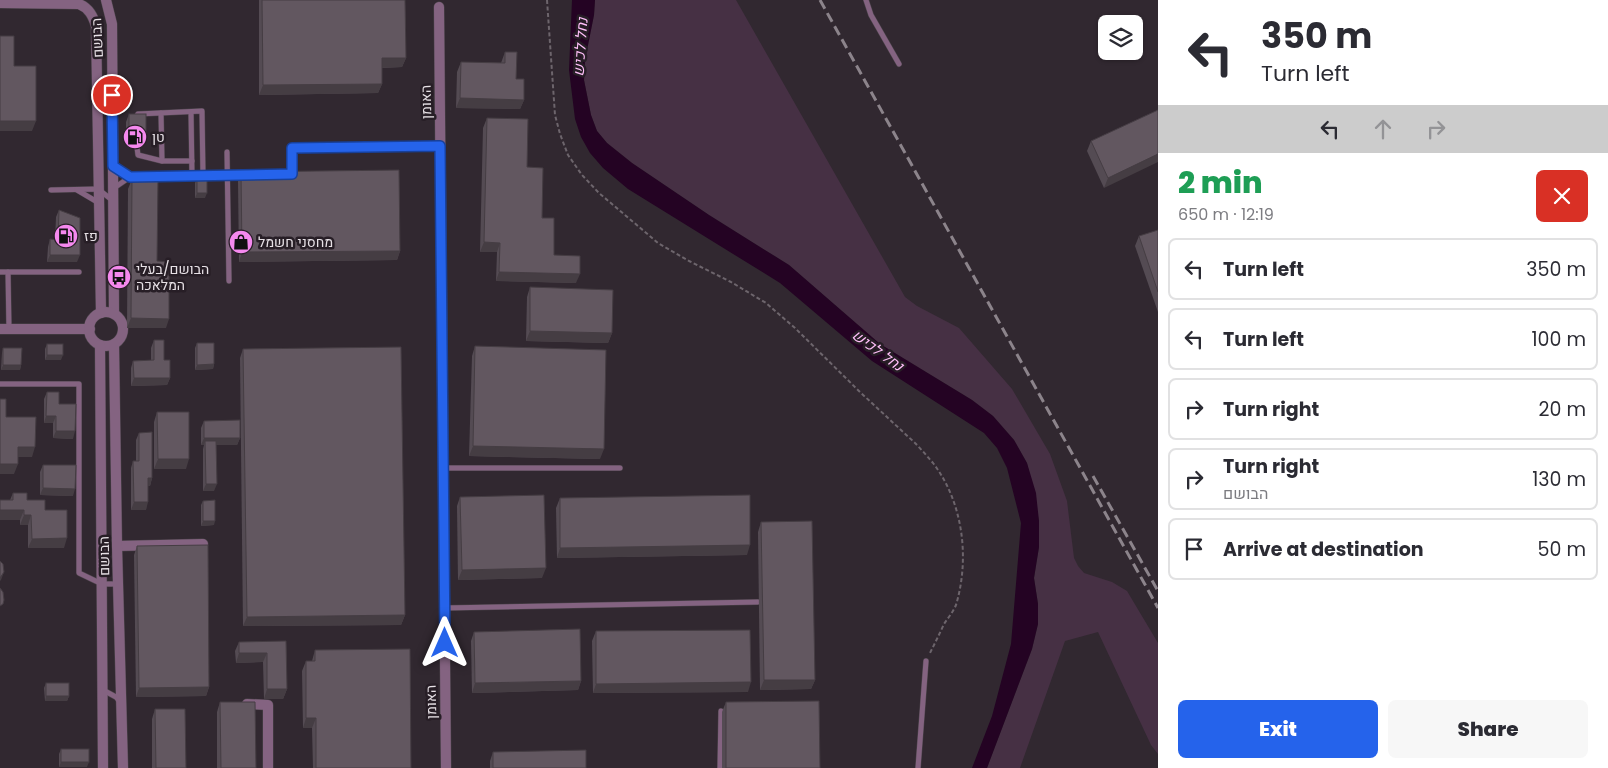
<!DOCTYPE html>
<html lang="en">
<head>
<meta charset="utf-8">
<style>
  :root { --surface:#fff; --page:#f7f7f7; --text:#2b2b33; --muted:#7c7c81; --line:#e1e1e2; --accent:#2563eb }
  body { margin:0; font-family:Poppins,Heebo,sans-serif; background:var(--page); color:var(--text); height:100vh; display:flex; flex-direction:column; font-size:19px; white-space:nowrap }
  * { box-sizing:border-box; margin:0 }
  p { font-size:16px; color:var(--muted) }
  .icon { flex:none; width:28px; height:28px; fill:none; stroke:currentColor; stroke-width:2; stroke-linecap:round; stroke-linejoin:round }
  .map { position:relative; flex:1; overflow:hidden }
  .sheet { display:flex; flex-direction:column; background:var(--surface); width:450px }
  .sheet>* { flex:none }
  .guide { background:#fff; color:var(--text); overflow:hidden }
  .buttons { position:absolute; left:1098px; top:15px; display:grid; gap:10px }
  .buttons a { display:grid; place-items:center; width:45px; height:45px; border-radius:8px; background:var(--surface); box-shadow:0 1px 4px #0004; font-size:25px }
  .pin { position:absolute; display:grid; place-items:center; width:42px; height:42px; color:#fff; margin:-21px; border:2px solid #fff; border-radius:50%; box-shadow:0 1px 5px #0007 }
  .me { position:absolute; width:55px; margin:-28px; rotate:0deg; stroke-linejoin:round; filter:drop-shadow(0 0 4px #0008) }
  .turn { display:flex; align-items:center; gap:18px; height:105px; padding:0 20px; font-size:22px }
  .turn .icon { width:65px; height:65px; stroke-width:2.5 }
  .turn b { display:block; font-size:35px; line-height:42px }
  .lanes { display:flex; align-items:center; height:48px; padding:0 20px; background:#0003; justify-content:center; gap:25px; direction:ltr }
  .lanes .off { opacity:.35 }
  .round { display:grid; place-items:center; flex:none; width:52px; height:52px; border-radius:8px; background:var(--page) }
  .headline { display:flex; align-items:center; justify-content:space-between; height:85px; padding:0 20px }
  h1 { font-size:30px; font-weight:800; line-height:38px; color:#1e9e55 }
  .primary-button { display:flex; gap:10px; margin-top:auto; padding:10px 20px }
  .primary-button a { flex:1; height:58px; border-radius:8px; background:var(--accent); color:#fff; font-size:20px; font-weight:800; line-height:58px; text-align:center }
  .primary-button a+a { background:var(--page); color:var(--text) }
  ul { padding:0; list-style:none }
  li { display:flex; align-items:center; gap:15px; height:62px; margin:0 10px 8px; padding:0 10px; border:2px solid var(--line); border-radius:8px }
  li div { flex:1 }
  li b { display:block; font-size:19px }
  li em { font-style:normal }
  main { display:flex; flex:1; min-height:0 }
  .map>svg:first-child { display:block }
  .green { fill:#463044 }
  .water { fill:#240323 }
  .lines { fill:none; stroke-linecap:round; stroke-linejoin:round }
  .service-casing { stroke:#4e464d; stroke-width:6 }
  .minor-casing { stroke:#4e464d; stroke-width:11 }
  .tertiary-casing { stroke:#4e464d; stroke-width:11 }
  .path { stroke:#6d656c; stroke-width:2; stroke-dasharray:4 2.5; stroke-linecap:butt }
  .service { stroke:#846381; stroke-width:5 }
  .minor { stroke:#846381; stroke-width:10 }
  .tertiary { stroke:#846381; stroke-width:10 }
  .rail { stroke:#8c848b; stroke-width:3; stroke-dasharray:10 5; stroke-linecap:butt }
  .wall { fill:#544b53 }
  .shaded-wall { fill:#453d43 }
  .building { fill:#625760; stroke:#453d43 }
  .route-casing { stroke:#184099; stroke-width:12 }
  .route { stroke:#2563eb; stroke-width:9 }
  .labels { text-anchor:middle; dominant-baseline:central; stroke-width:5; stroke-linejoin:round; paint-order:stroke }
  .street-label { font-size:14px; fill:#e7e1e6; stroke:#271e26 }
  .poi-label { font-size:14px; fill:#e7e1e6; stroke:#271e26; text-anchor:start }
  .water-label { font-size:15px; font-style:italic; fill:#febef8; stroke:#271e26 }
</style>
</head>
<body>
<main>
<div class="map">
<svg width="1158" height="768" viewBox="0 0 1158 768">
  <rect width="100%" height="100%" fill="#312830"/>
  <polygon class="green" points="595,0 736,0 905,297 917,306 959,328 1012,389 1050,454 1067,501 1074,558 1078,566 1084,573 1112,582 1127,591 1158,643 1158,754 1151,745 1098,632 1065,641 1020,768 987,768 1032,649 1038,624 1038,604 1034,578 1039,547 1039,521 1027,463 1014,440 993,416 972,400 880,344 789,265 709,215 632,163 607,143 597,131 591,115 584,80 585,60 594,15"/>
  <polygon class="water" points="572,0 595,0 594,15 585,60 584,80 591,115 597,131 607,143 632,163 709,215 789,265 880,344 972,400 993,416 1014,440 1027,463 1036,493 1039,521 1039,547 1034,578 1038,604 1038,624 1032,649 987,768 972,768 992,716 1011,644 1021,523 1007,468 997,448 984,433 872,361 780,283 628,189 603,168 590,153 581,137 575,119 569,70"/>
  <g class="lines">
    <g class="service-casing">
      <g id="service">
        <polyline points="866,0 871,15 899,64"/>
        <polyline points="191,112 192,176"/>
        <polyline points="161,113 162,161"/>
        <polyline points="134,120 138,114 202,111 203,176"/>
        <polyline points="136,140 138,155 162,161 192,161"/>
        <polyline points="227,152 229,281"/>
        <polyline points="114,166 130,177 247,175"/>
        <polyline points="290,174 292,174 292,148 440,146"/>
        <polyline points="114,188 130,177"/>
        <polyline points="51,190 98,189 112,200"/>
        <polyline points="77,190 99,203"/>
        <polyline points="0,272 79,272"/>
        <polyline points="8,272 9,329"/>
        <polyline points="0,384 79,384 79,573 102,584 118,584"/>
        <polyline points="443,468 620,468"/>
        <polyline points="444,608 758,602"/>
        <polyline points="103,690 116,697 120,702"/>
        <polyline points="720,768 721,711"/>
        <polyline points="918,768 926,661"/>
      </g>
    </g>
    <g class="minor-casing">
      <g id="minor">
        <polyline points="439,7 446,768"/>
        <polyline points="0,329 90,329"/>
        <polyline points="117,546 203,544"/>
        <polyline points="247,704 268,705 268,768"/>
      </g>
    </g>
    <g class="tertiary-casing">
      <g id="tertiary">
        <polyline points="106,0 112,24 114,314"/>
        <path d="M0,3L79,4C89,8 93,16 96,26L101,313"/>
        <circle cx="106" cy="329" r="17"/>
        <polyline points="114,344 117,546 123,768"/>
        <polyline points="100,345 103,768"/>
      </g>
    </g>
    <path class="path" d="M547,0L555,115L560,134L568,155L582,175L599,193L658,243L689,261L731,282L766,303L795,328L861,393L915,443C921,449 927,456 933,463C963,502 970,558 956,605C953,612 948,618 944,624C939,635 934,645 929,655"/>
    <use href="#service" class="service"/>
    <use href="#minor" class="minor"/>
    <use href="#tertiary" class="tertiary"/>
    <g class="rail">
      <polyline points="820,0 1158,608"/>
      <polyline points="1093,476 1158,591"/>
    </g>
  </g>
  <g class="wall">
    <polygon points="259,0 405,0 406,58 402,67 382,68 382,84 378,93 259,95"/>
    <polygon points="505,52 524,100 520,109 456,108 457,72 461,62 501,63"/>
    <polygon points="1158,110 1104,188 1087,151 1091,141"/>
    <polygon points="129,114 146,138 144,145 126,145 126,122"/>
    <polygon points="487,118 527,167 554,255 576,283 496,281 497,252 480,252 483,128"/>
    <polygon points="241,172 400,251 397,260 239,262 238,181"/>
    <polygon points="197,178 205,198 195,198 195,183"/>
    <polygon points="132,179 157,261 166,328 127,328 128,189"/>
    <polygon points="59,210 77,262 47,262 48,247 50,239 55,240 56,217"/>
    <polygon points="1158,231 1158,312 1135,246 1139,236"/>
    <polygon points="530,287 612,333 608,343 526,341 527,297"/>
    <polygon points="154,340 164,360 170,378 167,385 131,386 131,368 133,361 151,360 151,348"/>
    <polygon points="197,343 214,364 213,369 195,370 195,348"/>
    <polygon points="47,344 61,360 45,360 45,349"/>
    <polygon points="475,346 600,459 469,456 472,356"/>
    <polygon points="3,348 21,365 20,370 1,370 2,353"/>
    <polygon points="243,349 405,615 401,625 243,626 240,358"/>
    <polygon points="47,392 59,404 73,439 53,438 53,423 44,423 44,399"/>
    <polygon points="157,412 186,469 154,469 154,422"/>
    <polygon points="204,421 240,438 237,445 216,445 214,491 203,491 203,449 204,445 201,445 201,428"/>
    <polygon points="139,433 152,478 150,486 148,486 146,510 131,510 131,468 133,461 136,461 136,440"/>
    <polygon points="43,465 73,496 40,495 40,472"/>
    <polygon points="13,493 45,510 64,548 28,548 28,525 20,525 20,520 0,520 0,500 10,500"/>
    <polygon points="460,497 542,578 458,580 457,506"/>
    <polygon points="560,498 747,555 557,558 556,508"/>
    <polygon points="203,501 214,525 201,526 201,505"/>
    <polygon points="761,522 815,680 811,689 760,690 758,532"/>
    <polygon points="137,546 209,687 206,696 136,697 134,555"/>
    <polygon points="596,631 748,692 593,693 592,641"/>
    <polygon points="474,632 581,681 578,690 472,693 471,641"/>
    <polygon points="286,641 287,689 283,699 264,699 263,662 236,663 235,651 239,642"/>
    <polygon points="315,650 411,768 313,768 312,728 303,728 302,671 306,661 312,661"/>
    <polygon points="46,683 69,696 67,701 45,701 44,688"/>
    <polygon points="220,702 256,768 217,768 217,712"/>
    <polygon points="726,702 820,768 722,768 722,712"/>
    <polygon points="155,709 186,768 152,768 152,719"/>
    <polygon points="61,749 87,767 59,767 59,754"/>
    <polygon points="493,752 586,768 490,768 490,761"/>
  </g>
  <g class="shaded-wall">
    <polygon points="382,58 406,58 402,67 378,68"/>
    <polygon points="382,84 378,93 259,95 263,85"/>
    <polygon points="460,98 524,100 520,109 456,108"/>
    <polygon points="0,121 36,121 32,131 0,131"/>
    <polygon points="129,138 146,138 144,145 126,145"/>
    <polygon points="1158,154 1158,162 1104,188 1108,178"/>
    <polygon points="197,193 207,193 205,198 195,198"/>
    <polygon points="484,242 500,243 497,252 480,252"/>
    <polygon points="400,251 397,260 239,262 242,252"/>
    <polygon points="50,255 80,255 77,262 47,262"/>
    <polygon points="499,272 580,274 576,283 496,281"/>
    <polygon points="131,318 169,319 166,328 127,328"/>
    <polygon points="530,331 612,333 608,343 526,341"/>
    <polygon points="47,355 63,355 61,360 45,360"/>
    <polygon points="214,364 213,369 195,370 197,365"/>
    <polygon points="3,365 21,365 20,370 1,370"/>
    <polygon points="134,378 170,378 167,385 131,386"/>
    <polygon points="46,416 56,416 53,423 44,423"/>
    <polygon points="56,431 75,431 73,439 53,438"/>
    <polygon points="204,438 240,438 237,445 205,445 205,441 204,445 201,445"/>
    <polygon points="473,446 604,449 600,459 469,456"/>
    <polygon points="18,447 35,447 32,457 15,457"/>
    <polygon points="158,459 189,459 186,469 154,469"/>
    <polygon points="0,464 18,464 14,474 0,474"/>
    <polygon points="148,478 152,478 150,486 145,486"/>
    <polygon points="206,484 217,484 214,491 203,491"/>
    <polygon points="43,488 75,489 73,496 40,495"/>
    <polygon points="134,502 148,502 146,510 131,510"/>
    <polygon points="0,510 24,510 20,520 0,520"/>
    <polygon points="24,515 31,515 28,525 20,525"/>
    <polygon points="203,521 215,521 214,525 201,526"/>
    <polygon points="67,538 64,548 28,548 32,539"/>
    <polygon points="750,545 747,555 557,558 560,548"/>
    <polygon points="546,568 542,578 458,580 462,570"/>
    <polygon points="4,572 1,580 0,581 0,578"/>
    <polygon points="405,615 401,625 243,626 247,617"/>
    <polygon points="239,653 267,653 263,662 236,663"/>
    <polygon points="764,680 815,680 811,689 760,690"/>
    <polygon points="581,681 578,690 472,693 475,683"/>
    <polygon points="751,682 748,692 593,693 596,684"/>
    <polygon points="209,687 206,696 136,697 139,688"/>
    <polygon points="267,689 287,689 283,699 264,699"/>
    <polygon points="46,696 69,696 67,701 45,701"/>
    <polygon points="306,718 316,718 312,728 303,728"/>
    <polygon points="61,762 89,762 87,767 59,767"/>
  </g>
  <g class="building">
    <polygon points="262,0 405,0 406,58 382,58 382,84 263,85"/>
    <polygon points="0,36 14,36 14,66 36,66 36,121 0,121"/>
    <polygon points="505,52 517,52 516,79 524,79 524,100 460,98 461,62 505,63"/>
    <polygon points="1158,110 1158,154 1108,178 1091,141"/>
    <rect x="129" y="114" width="17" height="24"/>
    <polygon points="487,118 528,119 527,167 543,168 542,218 554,218 554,255 580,256 580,274 499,272 500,243 484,242"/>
    <polygon points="399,170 400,251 242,252 241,172"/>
    <rect x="197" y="178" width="10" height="15"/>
    <polygon points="132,179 158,179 157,261 169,262 169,319 131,318"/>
    <polygon points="59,210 80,218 80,255 50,255 50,239 58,240"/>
    <polygon points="1158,230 1158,292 1139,236"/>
    <polygon points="530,287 613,290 612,333 530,331"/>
    <polygon points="154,340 164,340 164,360 170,360 170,378 134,378 133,361 154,360"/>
    <polygon points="197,343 214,343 214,364 197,365"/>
    <rect x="47" y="344" width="16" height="11"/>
    <polygon points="475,346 606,350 604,449 473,446"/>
    <polygon points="401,347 405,615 247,617 243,349"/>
    <polygon points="3,348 22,348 21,365 3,365"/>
    <polygon points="47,392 59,392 59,404 76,404 75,431 56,431 56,416 46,416"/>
    <polygon points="0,399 6,399 6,417 36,417 35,447 18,447 18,464 0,464"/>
    <polygon points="157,412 189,412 189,459 158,459"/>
    <polygon points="240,420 240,438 204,438 204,421"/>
    <polygon points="152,432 152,478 148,478 148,502 134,502 133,461 139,461 139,433"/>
    <polygon points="205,441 216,441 217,484 206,484"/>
    <polygon points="43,465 76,465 75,489 43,488"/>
    <polygon points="13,493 27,493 27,500 45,500 45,510 67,510 67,538 32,539 31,515 24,515 24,510 0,510 0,500 13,500"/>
    <polygon points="544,495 546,568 462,570 460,497"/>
    <polygon points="750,495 750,545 560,548 560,498"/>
    <polygon points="215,500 215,521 203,521 203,501"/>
    <polygon points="812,521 815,680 764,680 761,522"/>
    <polygon points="208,545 209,687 139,688 137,546"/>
    <polygon points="0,561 3,564 4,572 0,578"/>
    <polygon points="0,588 3,592 4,600 3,604 0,606"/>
    <polygon points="580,629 581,681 475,683 474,632"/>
    <polygon points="750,630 751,682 596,684 596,631"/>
    <polygon points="286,641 287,689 267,689 267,653 239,653 239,642"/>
    <polygon points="410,649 411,768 316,768 316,718 306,718 306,661 315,661 315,650"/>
    <rect x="46" y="683" width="23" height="13"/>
    <polygon points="819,701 820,768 726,768 726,702"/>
    <polygon points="220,702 255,702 256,768 221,768"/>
    <polygon points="155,709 185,709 186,768 156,768"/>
    <rect x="61" y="749" width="28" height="13"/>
    <polygon points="586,750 586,768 493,768 493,752"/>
  </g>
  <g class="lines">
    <g class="route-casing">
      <polyline id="route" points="112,95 113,166 130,177 292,174 292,148 440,146 445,643"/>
    </g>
    <use href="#route" class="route"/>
  </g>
  <defs>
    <g id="fuel-disc" transform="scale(1.25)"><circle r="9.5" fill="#f589ee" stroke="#271e26"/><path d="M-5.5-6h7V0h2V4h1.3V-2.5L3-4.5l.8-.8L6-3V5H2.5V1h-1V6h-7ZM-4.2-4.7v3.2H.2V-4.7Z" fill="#111"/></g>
    <g id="shop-disc" transform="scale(1.25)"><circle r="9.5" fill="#f589ee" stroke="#271e26"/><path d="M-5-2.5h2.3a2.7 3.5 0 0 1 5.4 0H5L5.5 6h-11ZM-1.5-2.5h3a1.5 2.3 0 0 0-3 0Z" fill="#111"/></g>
    <g id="bus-disc" transform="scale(1.25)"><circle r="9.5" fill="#f589ee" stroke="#271e26"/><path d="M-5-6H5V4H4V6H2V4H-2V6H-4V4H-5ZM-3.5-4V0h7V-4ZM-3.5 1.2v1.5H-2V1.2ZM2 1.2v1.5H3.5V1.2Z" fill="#111"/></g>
  </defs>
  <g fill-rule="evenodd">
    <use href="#fuel-disc" x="135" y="137"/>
    <use href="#fuel-disc" x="66" y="236"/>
    <use href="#shop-disc" x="241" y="242"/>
    <use href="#bus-disc" x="119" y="277"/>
  </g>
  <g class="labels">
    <g class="street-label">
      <text transform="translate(97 38) rotate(-93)">הבושם</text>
      <text transform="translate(426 102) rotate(-91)">האומן</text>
      <text transform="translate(104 556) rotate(-91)">הבושם</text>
      <text transform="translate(431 702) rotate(-91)">האומן</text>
    </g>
    <g class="poi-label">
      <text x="152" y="137">טן</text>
      <text x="84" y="236">פז</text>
      <text x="258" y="242">מחסני חשמל</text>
      <text x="136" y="269">הבושם/בעלי<tspan x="136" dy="16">המלאכה</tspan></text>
    </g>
    <g class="water-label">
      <text transform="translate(580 47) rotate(-86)">נחל לכיש</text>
      <text transform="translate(878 350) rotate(36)">נחל לכיש</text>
    </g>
  </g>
</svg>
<div class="buttons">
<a><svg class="icon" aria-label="layers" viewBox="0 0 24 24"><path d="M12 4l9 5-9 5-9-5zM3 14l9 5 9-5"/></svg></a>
</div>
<div class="pin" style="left:112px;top:95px;background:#d93025"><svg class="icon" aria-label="arrive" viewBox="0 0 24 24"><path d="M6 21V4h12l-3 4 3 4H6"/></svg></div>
<svg class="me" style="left:445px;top:643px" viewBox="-20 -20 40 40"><path d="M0-17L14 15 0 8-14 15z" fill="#2563eb" stroke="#fff" stroke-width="4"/></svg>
</div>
<section class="sheet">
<div class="guide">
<div class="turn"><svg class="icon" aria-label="left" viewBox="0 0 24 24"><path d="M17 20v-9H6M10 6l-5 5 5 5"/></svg><div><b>350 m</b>Turn left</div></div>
<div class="lanes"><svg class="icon" aria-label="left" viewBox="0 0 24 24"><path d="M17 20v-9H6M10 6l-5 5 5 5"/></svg><svg class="icon off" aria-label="ahead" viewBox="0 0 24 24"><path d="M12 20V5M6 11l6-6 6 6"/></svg><svg class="icon off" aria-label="right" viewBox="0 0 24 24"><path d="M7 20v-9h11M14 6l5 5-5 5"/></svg></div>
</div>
<div class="headline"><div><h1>2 min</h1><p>650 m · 12:19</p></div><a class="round" style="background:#d93025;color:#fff"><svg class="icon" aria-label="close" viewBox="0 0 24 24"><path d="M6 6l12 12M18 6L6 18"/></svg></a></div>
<ul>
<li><svg class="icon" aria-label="left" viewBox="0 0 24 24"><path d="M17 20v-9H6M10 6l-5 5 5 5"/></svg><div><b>Turn left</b></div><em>350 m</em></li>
<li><svg class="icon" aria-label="left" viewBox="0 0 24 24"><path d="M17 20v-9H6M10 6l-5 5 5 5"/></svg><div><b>Turn left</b></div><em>100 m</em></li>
<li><svg class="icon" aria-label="right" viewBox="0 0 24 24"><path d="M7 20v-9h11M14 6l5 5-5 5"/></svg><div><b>Turn right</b></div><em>20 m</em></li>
<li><svg class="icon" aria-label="right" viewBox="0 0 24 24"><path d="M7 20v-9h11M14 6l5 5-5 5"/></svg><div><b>Turn right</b><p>הבושם</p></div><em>130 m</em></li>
<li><svg class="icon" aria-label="arrive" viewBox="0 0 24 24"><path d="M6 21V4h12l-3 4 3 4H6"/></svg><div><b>Arrive at destination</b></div><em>50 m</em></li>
</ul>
<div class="primary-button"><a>Exit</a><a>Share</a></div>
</section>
</main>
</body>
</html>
